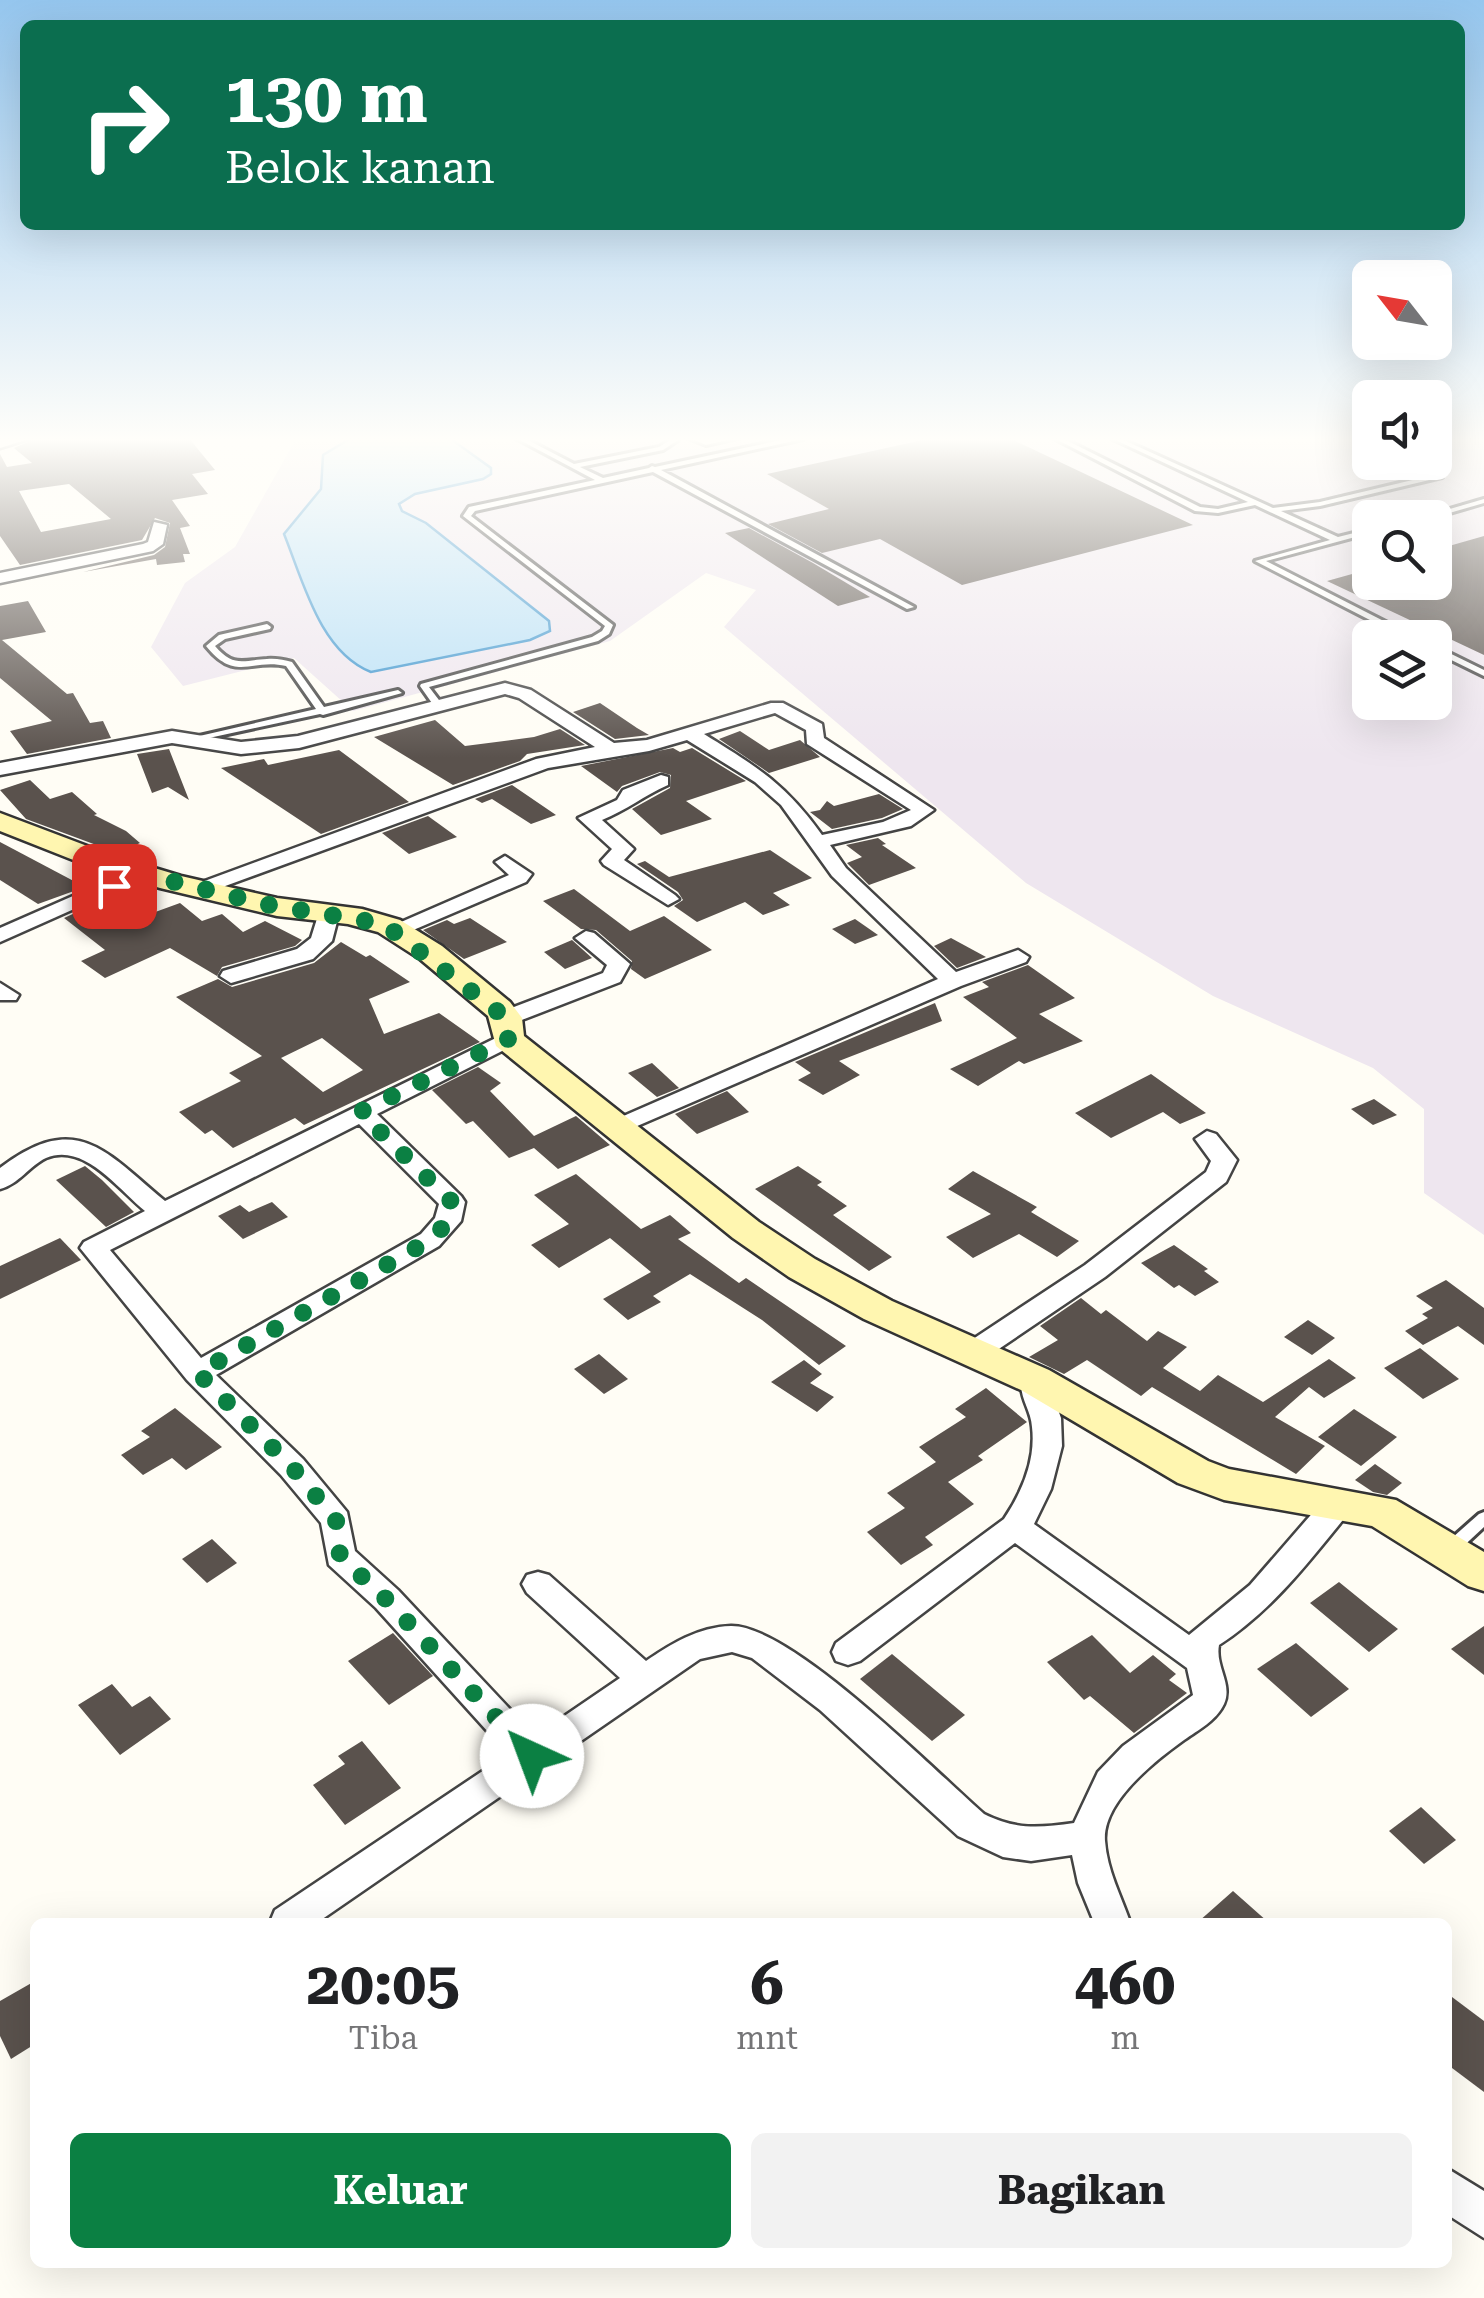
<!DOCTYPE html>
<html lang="id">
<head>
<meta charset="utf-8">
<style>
  :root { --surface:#fff; --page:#f2f2f2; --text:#202124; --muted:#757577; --accent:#0b8043 }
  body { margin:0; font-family:"Roboto Serif",serif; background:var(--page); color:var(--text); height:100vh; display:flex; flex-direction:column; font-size:38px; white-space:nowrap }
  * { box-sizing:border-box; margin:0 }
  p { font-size:32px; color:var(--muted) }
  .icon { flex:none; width:55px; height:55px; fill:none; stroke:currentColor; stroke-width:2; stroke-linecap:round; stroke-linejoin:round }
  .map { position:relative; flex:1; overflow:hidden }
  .sheet { position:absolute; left:30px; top:1918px; width:1422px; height:350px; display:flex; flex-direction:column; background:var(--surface); border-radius:15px; box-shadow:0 10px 40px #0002 }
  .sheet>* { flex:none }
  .guide { position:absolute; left:20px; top:20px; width:1445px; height:210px; border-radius:15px; box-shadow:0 10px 40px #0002; background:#0b6e4f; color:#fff; overflow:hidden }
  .needle { width:65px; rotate:301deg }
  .fabs { position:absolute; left:1352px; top:260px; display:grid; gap:20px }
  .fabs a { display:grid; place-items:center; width:100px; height:100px; border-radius:15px; background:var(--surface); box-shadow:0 10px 40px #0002; font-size:50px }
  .pin { position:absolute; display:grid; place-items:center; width:85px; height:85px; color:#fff; margin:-42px; border-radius:20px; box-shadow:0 5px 15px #0006 }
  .me { position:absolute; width:110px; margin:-55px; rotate:317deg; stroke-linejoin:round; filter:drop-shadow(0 0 8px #0008) }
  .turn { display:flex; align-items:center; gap:35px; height:210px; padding:0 40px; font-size:45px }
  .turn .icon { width:130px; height:130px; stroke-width:2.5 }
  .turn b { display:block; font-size:70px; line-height:85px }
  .eta { display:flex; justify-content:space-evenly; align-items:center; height:170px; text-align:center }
  .eta b { font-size:60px; font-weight:700; line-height:70px }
  .cta { display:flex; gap:20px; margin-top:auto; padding:20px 40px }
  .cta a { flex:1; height:115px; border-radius:15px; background:var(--accent); color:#fff; font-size:40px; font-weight:700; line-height:115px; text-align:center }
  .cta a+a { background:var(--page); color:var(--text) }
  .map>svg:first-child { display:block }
  .industrial { fill:#eee6ef; fill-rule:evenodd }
  .water { fill:#b9e0f7; stroke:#3f96cf; stroke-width:2.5 }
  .building { fill:#5a524d; fill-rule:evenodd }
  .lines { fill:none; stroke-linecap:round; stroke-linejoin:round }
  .lane-casing { stroke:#444; stroke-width:6 }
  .street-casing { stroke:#444; stroke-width:5 }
  .secondary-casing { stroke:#333; stroke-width:5 }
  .lane { fill:#fff; fill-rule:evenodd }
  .street { fill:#fff; fill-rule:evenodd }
  .secondary { fill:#fff6b0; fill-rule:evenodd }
  .route { stroke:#0b8043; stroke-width:18; stroke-dasharray:0 32.4 }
</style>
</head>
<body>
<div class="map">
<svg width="1484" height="2298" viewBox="0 0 1484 2298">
  <rect width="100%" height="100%" fill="#fffdf5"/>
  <path class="industrial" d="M302,437H1370V462H1435V437H1484V1235L1424,1193V1109L1373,1068L1213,996L1026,883L724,627L756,590L706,573L610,641L353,711L294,658L183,686L151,647L185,583L235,547L296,439ZM1370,518H1435V582H1370ZM1370,638H1435V702H1370Z"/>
  <path class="water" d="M353,437H448L491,468V474L483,479L415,494L399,504L402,511L426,523L549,621L550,631L530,640L371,672C320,652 303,581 284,534L321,489L323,455Z"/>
  <g class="building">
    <path d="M39,437H188L215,470L192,474L208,494L172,500L190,526L180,528L190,554H183L185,562L157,565L156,559L83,572L154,555L165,547L170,523L155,518L142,540L20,565L0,536V454L7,467L32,463L14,448ZM69,484L111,519L41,532L19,491Z"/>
    <polygon points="937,437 1007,437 1193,525 962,585 880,539 822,553 768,524 829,509 767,474"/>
    <polygon points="749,528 813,563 870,597 838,606 725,533"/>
    <polygon points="1484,536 1484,655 1327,581 1370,569 1370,582 1435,582 1435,550"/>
    <polygon points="28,601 46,632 2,640 67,694 73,693 90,723 103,721 111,738 27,754 10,731 52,721 0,678 0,606"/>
    <polygon points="600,703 637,728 649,735 615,739 573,712"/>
    <polygon points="435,720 465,746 534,737 560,729 585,745 527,754 520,761 453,785 374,737"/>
    <polygon points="740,731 769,750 800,740 820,757 769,773 719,739"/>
    <polygon points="673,748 680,752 692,748 746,781 686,801 712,819 661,835 632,809 670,788 671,775 660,772 622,786 617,792 581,766"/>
    <polygon points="169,749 189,800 168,787 152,793 137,754"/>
    <polygon points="339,750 409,802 321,834 221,768 264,759 268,765"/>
    <polygon points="30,780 50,799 72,792 97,814 94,815 126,831 140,843 118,853 26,819 0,790"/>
    <polygon points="512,785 556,815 531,824 492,799 482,803 475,799"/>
    <polygon points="879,794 903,809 882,818 832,829 810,812 820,810 827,801 834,806"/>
    <polygon points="428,816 457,837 409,854 382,833"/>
    <polygon points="878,838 886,844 882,845 916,868 869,885 847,863 862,857 846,845"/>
    <polygon points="0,842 85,887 38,904 0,880"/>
    <polygon points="770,850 812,878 773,893 790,905 763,915 745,902 697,922 674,906 683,900 678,892 637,864 645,861 669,877"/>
    <polygon points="574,889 630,931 664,916 712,950 645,979 631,969 632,961 596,930 581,929 543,901"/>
    <polygon points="112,896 147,915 180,903 202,921 222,914 243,932 265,921 302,940 295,946 222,967 217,976 170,948 105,978 81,961 105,950 64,918"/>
    <polygon points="470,918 507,942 464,959 423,930 447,920 454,924"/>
    <polygon points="855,919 878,935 855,944 832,929"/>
    <polygon points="951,938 986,957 957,968 934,946"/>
    <polygon points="572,940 592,958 565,969 544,952"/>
    <path d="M341,942L366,957L370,955L410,982L369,999L384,1034L439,1013L480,1042L304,1125L295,1118L233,1148L212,1130L205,1134L179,1112L241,1081L229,1073L262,1056L176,997L218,979L232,987L314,963ZM322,1038L363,1070L323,1092L281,1058Z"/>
    <polygon points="1028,965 1075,998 1039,1014 1083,1041 1024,1064 1019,1061 978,1086 950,1069 1017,1038 963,997 989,987 982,982"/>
    <polygon points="935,1003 942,1021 839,1061 860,1075 823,1095 798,1080 811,1073 795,1062"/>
    <polygon points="652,1063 679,1088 657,1097 628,1073"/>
    <polygon points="478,1067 501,1083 490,1091 534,1136 576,1116 610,1145 558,1169 534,1148 509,1158 473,1121 466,1124 432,1090"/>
    <polygon points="1151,1074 1206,1113 1180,1124 1163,1112 1111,1138 1075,1113"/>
    <polygon points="727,1091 749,1112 697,1134 675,1114"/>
    <polygon points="1374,1099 1397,1115 1373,1125 1351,1109"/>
    <polygon points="85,1166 102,1180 134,1212 106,1227 56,1180"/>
    <polygon points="798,1166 822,1182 817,1185 847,1206 833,1215 892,1257 869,1271 755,1189"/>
    <polygon points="973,1171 1037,1207 1031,1212 1079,1241 1057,1257 1019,1234 973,1258 946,1237 991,1214 948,1189"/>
    <polygon points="576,1174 641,1229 670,1215 691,1233 678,1239 739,1283 746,1278 846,1346 819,1365 762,1320 690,1274 653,1296 661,1302 628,1320 603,1299 651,1272 610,1238 559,1268 531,1245 569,1224 534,1195"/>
    <polygon points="272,1202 288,1217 243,1239 218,1216 240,1205 249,1212"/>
    <polygon points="60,1238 81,1260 0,1299 0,1266"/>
    <polygon points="1174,1245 1208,1269 1204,1271 1219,1282 1195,1296 1179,1285 1174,1288 1141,1263"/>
    <polygon points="1446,1280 1484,1308 1484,1345 1458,1326 1423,1345 1405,1331 1428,1318 1422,1314 1433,1308 1416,1296"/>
    <polygon points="1081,1298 1101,1314 1106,1310 1147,1341 1158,1331 1187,1347 1163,1368 1200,1391 1218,1375 1263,1402 1329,1359 1356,1378 1324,1398 1309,1387 1275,1417 1325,1446 1296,1474 1152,1387 1141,1396 1087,1360 1064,1374 1029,1357 1058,1340 1040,1326"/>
    <polygon points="1308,1320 1335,1338 1312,1355 1284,1337"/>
    <polygon points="1420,1348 1459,1379 1423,1399 1384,1368"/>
    <polygon points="599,1354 628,1379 604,1394 574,1369"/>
    <polygon points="804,1360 822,1374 810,1383 834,1397 817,1412 771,1382"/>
    <polygon points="986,1388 1027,1422 978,1456 983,1460 948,1482 974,1504 925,1537 933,1545 901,1565 867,1532 905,1508 887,1493 936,1462 919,1447 966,1417 955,1409"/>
    <polygon points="175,1408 222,1447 186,1470 172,1458 143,1475 121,1455 150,1437 141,1431"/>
    <polygon points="1354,1409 1397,1437 1361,1466 1318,1437"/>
    <polygon points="1375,1464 1402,1483 1387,1495 1373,1492 1355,1480"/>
    <polygon points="212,1539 237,1563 207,1583 182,1559"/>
    <polygon points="1339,1582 1371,1608 1398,1629 1369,1652 1310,1603"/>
    <polygon points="1484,1626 1484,1675 1451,1649"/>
    <polygon points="393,1633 433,1676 389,1705 348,1661"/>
    <polygon points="1092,1635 1130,1673 1153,1655 1176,1674 1169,1680 1187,1693 1134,1733 1090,1696 1084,1700 1047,1662"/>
    <polygon points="1296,1643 1349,1689 1311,1717 1257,1669"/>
    <polygon points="892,1654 965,1715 932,1741 860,1679"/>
    <polygon points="112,1684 132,1707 150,1696 171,1719 120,1755 78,1705"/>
    <polygon points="362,1741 401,1788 345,1825 313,1785 345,1764 338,1756"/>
    <polygon points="1421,1807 1456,1840 1424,1864 1389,1831"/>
    <polygon points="1233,1891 1268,1922 1198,1922"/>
    <polygon points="35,1981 35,2044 11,2059 0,2036 0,2001"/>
    <polygon points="1448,1994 1484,2021 1484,2092 1448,2065"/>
  </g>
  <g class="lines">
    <g class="lane-casing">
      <g id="lane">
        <polygon points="514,437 522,437 574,464 659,447 670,440 665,437 673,437 678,440 663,450 580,467 603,478 649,468 652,466 655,467 795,437 806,437 803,439 661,470 914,607 907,609 653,472 475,511 471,516 613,625 609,634 598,641 429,687 442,704 434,706 420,686 421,684 592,637 602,631 605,626 463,516 469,507 595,480"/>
        <path d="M686,437C694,437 702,440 709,440C720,440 731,436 741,437L706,445Z"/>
        <polygon points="1052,437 1060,437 1200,507 1218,509 1248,502 1109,437 1117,437 1273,508 1320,502 1442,473 1442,477 1320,506 1281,511 1338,537 1370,529 1370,533 1266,561 1417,638 1405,638 1255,561 1330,540 1255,505 1218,513 1195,511"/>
        <polygon points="1484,499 1484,503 1432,518 1419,518"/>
        <path d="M267,624L271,627L270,629L225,639L215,646C234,668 243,660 267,659C276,658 284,660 292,662L324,707L398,690L402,693L323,715L320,714L195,741V737L316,709L286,666C250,658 236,683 206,646L219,635Z"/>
        <polygon points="1435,646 1484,670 1484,676 1435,652"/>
        <polygon points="1484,1512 1484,1527 1456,1553 1450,1555 1444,1553 1442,1549 1444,1545 1479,1514"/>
      </g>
    </g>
    <g class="street-casing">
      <g id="street">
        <polygon points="13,437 35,437 0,448 0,440"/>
        <polygon points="154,522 167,525 163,544 153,551 0,583 0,573 143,544 148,542"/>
        <path d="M505,683L531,690L614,743L647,740L771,703H783L822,724L824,738L934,810L911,826L830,845L846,868L956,972L1018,950L1029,957L1026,962L961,986L621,1133L609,1126L612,1121L938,979L832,876L781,805L755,782L687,740L649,751L548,768L198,896L191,894L188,890L191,886L536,759L595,747L519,698L505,694L299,748L241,754L172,743L0,775V763L172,731L241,742L298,736ZM775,713L806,730L807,744L911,810L883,822L822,835C785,783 757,767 704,734Z"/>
        <path d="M661,775L668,777V785C643,796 627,810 602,820L634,849L624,860L675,895L679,899L668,905L604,865L601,861L612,849L578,818L617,800L623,790Z"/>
        <polygon points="505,856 532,874 526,882 404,934 396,935 385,929 509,875 495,862"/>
        <polygon points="139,867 149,873 146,877 0,942 0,928"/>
        <polygon points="328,908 339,914 332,941 313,959 231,983 220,976 223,971 297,949 311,938 320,909"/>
        <polygon points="586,931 594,933 630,964 620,982 514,1023 498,1023 495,1018 498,1013 603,973 607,965 575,938"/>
        <polygon points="0,983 19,995 16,1000 0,1000"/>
        <path d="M508,1032L516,1034L520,1039L516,1044L377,1114L461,1196L465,1202L461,1221L439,1246L216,1375L303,1459L347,1512L355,1551L398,1590L535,1736L620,1678L527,1593L522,1584L527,1575L538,1572L549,1575L646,1661C671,1644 698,1627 731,1626C791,1625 935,1771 984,1814C1016,1830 1039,1828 1074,1823L1098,1772L1123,1746L1193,1695L1187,1668L1015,1543L860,1661L848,1665L836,1661L832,1652L836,1643L1004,1519C1022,1492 1036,1460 1032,1427C1031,1407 1014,1392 1025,1373H1045L1061,1418L1062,1446L1051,1489L1034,1524L1189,1635L1250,1585L1329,1494L1340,1491L1351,1494L1355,1502L1351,1510C1311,1559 1273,1610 1219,1645C1215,1667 1233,1684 1224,1704C1216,1721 1198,1730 1184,1740C1156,1760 1102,1802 1105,1841C1107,1870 1121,1896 1130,1922H1094L1078,1883L1072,1855L1031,1861L1003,1857L958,1836L820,1710L752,1658L732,1652L700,1659L318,1922H270L275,1910L508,1754L376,1608L329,1565L321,1523L281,1475L187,1380L80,1248L84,1242L145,1211C118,1189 84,1142 46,1158C29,1166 19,1184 0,1189V1168C76,1110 104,1150 165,1201ZM359,1124L439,1204L435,1218L421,1234L201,1358L110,1250Z"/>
        <polygon points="1207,1131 1216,1134 1237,1160 1226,1182 1105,1277 984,1359 964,1359 960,1352 964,1345 1085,1265 1206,1172 1211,1161 1195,1139"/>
        <polygon points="1448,2169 1484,2191 1484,2238 1448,2215"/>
      </g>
    </g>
    <g class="secondary-casing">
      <polygon id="secondary" points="0,813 111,855 181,876 277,898 362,909 400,920 442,946 510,1002 522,1018 524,1036 759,1222 815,1259 892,1301 1049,1370 1208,1461 1229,1469 1396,1500 1484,1552 1484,1591 1468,1586 1372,1526 1224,1500 1178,1483 1021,1390 864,1319 789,1277 733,1238 496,1046 488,1016 420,959 378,932 348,924 277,916 160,888 91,867 0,831"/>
    </g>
    <use href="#lane" class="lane"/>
    <use href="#street" class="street"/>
    <use href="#secondary" class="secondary"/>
  </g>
  <linearGradient id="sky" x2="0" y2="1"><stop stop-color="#95c6ee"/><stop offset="0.58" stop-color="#fffefa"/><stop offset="1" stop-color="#fffefa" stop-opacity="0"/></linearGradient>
  <rect width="1484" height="758" fill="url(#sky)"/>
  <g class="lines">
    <polyline class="route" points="114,886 139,873 264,904 384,924 506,1018 508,1039 360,1112 452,1202 448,1222 430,1240 198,1373 292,1467 336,1520 340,1556 387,1600 532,1756"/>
  </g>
</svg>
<div class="fabs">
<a><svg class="needle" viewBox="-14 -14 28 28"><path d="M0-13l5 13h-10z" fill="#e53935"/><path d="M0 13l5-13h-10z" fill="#757577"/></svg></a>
<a><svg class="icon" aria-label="sound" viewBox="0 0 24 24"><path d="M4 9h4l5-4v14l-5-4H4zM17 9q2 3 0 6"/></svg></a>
<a><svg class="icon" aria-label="search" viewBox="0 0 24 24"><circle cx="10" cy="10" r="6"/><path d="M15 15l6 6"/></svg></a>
<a><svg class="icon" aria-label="layers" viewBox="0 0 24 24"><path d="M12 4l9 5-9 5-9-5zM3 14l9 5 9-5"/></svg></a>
</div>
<div class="pin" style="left:114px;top:886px;background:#d93025"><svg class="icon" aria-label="arrive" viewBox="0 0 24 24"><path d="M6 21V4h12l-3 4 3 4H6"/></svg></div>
<svg class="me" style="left:532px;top:1756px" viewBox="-20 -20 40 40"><circle r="19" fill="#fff"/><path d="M0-13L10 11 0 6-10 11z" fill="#0b8043"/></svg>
<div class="guide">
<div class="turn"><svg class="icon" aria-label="right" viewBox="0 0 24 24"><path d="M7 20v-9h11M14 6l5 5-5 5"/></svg><div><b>130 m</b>Belok kanan</div></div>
</div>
<section class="sheet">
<div class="eta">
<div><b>20:05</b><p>Tiba</p></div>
<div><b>6</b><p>mnt</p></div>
<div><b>460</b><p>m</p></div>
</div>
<div class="cta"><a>Keluar</a><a>Bagikan</a></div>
</section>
</div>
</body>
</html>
